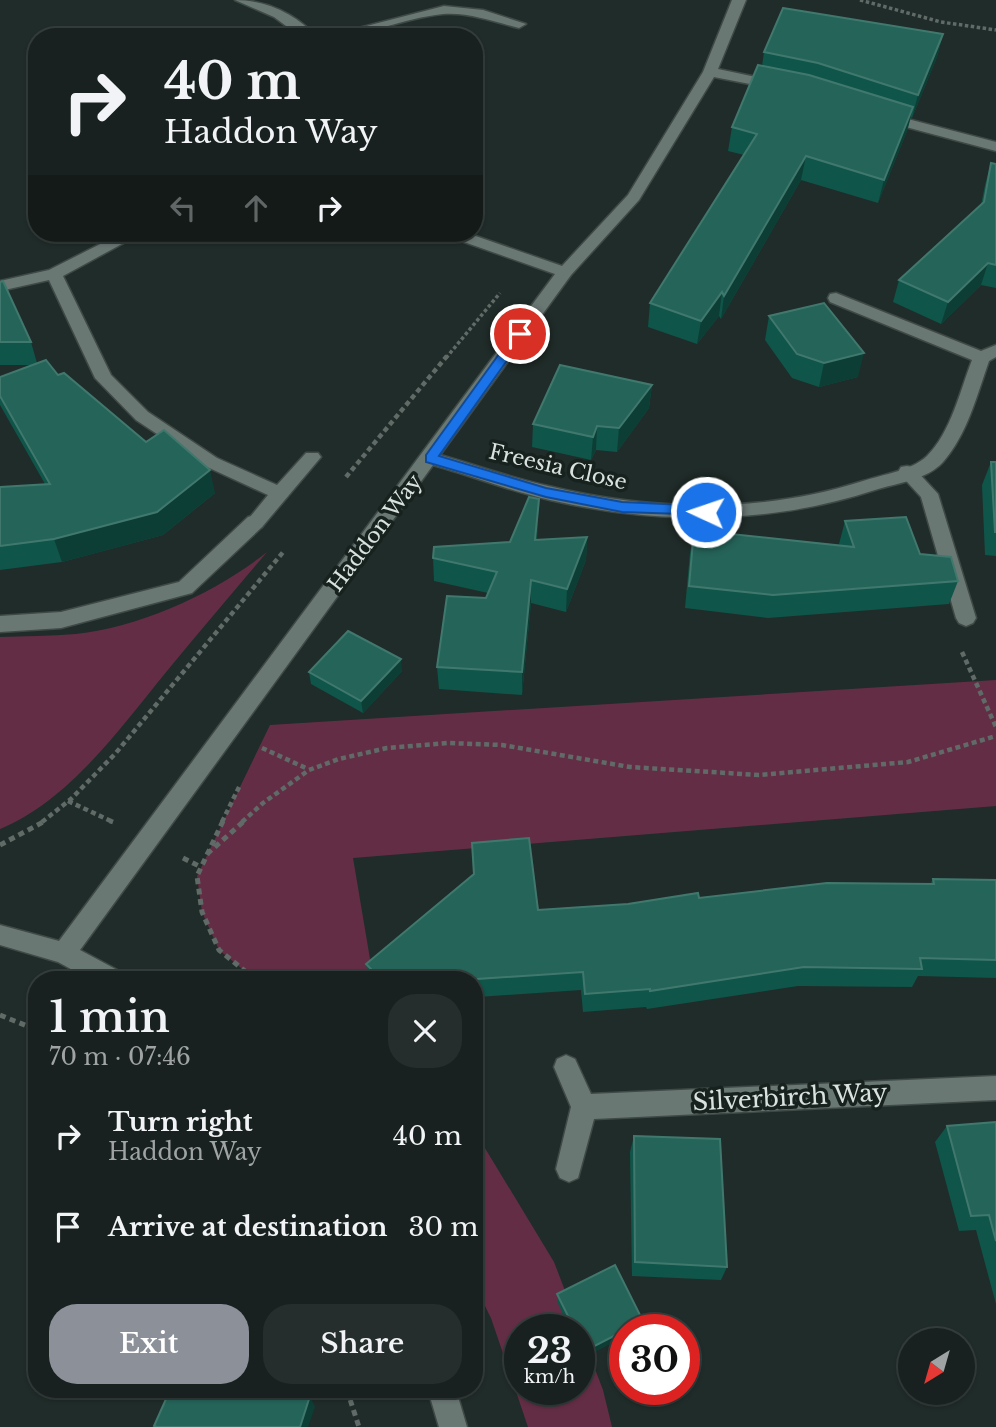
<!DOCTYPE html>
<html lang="en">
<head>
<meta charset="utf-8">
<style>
  :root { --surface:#18211f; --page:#252e2c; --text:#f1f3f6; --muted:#9fa3a4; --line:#363e3d; --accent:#8c9099 }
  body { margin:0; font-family:"Libre Baskerville",serif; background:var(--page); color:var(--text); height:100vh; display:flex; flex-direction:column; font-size:26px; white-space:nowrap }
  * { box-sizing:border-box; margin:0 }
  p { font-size:23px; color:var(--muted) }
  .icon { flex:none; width:38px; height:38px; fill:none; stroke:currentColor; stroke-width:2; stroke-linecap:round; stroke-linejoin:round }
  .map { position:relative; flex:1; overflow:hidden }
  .details { position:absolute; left:28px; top:971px; width:455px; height:427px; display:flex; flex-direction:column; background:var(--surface); border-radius:28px; box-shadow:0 2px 5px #0004,0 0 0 2px var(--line) }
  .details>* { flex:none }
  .top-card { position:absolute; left:28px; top:28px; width:455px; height:214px; border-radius:28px; box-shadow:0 2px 5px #0004,0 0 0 2px var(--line); background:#18211f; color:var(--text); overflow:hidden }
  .needle { width:46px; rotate:217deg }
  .controls { position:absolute; left:898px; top:1328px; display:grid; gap:14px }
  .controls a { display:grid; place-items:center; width:77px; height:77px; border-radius:50%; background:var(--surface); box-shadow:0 2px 5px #0004,0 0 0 2px var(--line); font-size:35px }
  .speed { position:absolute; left:504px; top:1314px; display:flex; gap:14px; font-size:35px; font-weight:700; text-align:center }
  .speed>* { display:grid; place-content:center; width:91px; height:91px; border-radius:50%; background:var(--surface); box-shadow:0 2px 5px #0004,0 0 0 2px var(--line); line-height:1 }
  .speed small { font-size:18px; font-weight:400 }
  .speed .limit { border:10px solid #d22; background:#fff; color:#111 }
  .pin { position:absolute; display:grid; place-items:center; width:60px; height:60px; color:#fff; margin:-30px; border:4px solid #fff; border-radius:50%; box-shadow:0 2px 7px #0007 }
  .me { position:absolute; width:77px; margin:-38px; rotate:273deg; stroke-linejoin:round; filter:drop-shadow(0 0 5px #0008) }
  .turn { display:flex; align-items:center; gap:24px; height:147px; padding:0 21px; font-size:32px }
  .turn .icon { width:91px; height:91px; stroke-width:2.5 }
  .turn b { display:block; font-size:49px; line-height:60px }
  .lanes { display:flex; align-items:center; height:66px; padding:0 21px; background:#0003; justify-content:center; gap:35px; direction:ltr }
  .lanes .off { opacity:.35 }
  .round { display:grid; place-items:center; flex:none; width:74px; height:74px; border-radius:28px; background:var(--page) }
  .overview { display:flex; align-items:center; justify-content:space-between; height:119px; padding:0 21px }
  h1 { font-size:42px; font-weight:600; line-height:52px }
  .primary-button { display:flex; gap:14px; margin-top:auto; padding:14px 21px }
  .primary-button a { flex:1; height:80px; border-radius:28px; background:var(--accent); color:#fff; font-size:28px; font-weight:600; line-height:80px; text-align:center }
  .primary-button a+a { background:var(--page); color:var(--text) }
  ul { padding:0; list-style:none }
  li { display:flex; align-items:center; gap:21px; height:91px; padding:0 21px }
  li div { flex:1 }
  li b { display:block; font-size:26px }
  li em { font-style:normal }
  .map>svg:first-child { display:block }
  .green { fill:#632e45; fill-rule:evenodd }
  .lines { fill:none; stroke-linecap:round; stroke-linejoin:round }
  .lane-casing { stroke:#3f4a47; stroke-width:3 }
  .street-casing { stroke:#3f4a47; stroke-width:3 }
  .path-far2 { stroke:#606b68; stroke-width:3.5; stroke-dasharray:3.5 2.5; stroke-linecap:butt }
  .path-far1 { stroke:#606b68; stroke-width:4.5; stroke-dasharray:5 3.5; stroke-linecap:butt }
  .path { stroke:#606b68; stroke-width:5; stroke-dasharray:6 4.5; stroke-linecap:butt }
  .lane { fill:#6a7874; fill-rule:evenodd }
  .street { fill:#6a7874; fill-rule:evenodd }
  .wall { fill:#0f5549 }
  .shaded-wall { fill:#0d3e36 }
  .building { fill:#256459; stroke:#41786e; stroke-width:2 }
  .route { fill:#1a73e8; stroke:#114b97; stroke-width:2 }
  .labels { text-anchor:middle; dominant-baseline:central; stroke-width:7; stroke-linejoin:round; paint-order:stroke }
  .street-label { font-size:21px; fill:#dae2df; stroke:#17221f }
  .near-street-label { font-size:24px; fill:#dae2df; stroke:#17221f }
</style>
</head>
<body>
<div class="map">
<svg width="996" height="1427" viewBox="0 0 996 1427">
  <rect width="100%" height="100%" fill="#202c29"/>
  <g class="green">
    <path d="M267,552C234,591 200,631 167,671C120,728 70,800 0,829V637C25,636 51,636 76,634C141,627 217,592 267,552Z"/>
    <polygon points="996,680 996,806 353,858 370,959 383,980 256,980 219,950 202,912 197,876 270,725"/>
    <path d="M474,1130L554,1262L603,1390L612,1427H528L491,1318L474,1284ZM520,1330H579V1390H520Z"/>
  </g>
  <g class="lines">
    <g class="lane-casing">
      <g id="lane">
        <polygon points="907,466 913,467 938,494 976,618 973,623 966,626 959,623 956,618 921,497 898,472 901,467"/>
        <polygon points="255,515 262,517 264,522 262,527 192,593 61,628 0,632 0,616 61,612 179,582 248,517"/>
      </g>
    </g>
    <g class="street-casing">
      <g id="street">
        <path d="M235,0C266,0 296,14 317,37H301L274,17Z"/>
        <path d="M732,0H746L718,69L780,82L787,86L780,90L714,77L639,200L571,275L440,455C476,465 511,478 548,486C651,511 761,514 863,481C884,474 911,471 927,456C951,432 960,391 972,360L830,302L828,298L830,294L836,293L981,351L996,345V357L989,361C977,395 967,435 943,462C927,480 897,483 875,490C768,525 659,525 550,500C510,491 472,476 433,465L80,950L121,972L125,980H91L58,962L0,945V925L59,941L555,274L447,236L445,233H467L562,266L628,195L703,72Z"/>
        <path d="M444,6L483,10L526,24L519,28C495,22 468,12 443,14C403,18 366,37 324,37Z"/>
        <polygon points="881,112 996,142 996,151 876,119 874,116"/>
        <polygon points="122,233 142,233 63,276 111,375 148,412 217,458 277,485 306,453 318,453 321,457 262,527 248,527 246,522 268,495 205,466 136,420 95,378 49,280 0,291 0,281 49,270"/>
        <polygon points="566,1055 575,1059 591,1094 996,1076 996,1100 594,1119 578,1178 569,1182 560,1178 556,1169 571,1107 554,1067 557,1059"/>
        <polygon points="428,1390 456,1390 467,1427 439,1427"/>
      </g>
    </g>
    <g class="path-far2">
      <polyline points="860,0 941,22 996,30"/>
      <polyline points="446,358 500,293"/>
    </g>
    <g class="path-far1">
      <polyline points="346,477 447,356"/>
      <polyline points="962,652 996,727"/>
      <polyline points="262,748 308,769"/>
      <polyline points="68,801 113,822"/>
      <polyline points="42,822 71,799 115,754 284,551"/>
      <polyline points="222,822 240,785"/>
      <polyline points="242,822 263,803 309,770 339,759 387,748 448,743 502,745 630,767 759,775 908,762 996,736"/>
    </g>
    <g class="path">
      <polyline points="110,821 113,822"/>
      <polyline points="223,821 197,876 202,912 219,950 256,980"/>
      <polyline points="0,845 45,821"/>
      <polyline points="207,854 244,821"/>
      <polyline points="183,858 201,867"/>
      <polyline points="0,1015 37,1030"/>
      <polyline points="347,1390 359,1427"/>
    </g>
    <use href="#lane" class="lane"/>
    <use href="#street" class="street"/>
  </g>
  <g class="wall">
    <polygon points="943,34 937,57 912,118 911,117 907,131 878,203 801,180 721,319 719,316 697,344 648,327 650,303 744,155 728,151 732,127 762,66 764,52"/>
    <polygon points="991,163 996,164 996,288 981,285 941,324 893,302 899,280 981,205 985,185"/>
    <polygon points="0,282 31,342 37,363 58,375 215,493 163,535 62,562 0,570 0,487 45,484 0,405 0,377 31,365 0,365"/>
    <polygon points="769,316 858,377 819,387 792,378 765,340"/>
    <polygon points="652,385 649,408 617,452 596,450 591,460 532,447 533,424"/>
    <polygon points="991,462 996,462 996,556 985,555 982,485"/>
    <polygon points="845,521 920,554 958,581 949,604 768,618 685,608 690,553 694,530 840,545 839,544"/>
    <polygon points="538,522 537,540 587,537 586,560 566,612 531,603 522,695 439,689 437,667 486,598 488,593 434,581 433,558 510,542"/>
    <polygon points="402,671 363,713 311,684 309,672"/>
    <polygon points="472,843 538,910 628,904 699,898 930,884 933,879 996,880 996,978 918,976 912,987 798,986 647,1009 646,1007 583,1012 581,990 478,997 474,1000 474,980 369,980 366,964 473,875"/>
    <polygon points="996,1122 996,1304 976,1230 959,1231 935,1142 947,1126"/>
    <polygon points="634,1136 727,1267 721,1280 632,1276 630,1152"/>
    <polygon points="557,1294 641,1327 636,1330 625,1330 625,1336 584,1357 579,1348 579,1330 570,1330 557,1301"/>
  </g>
  <g class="shaded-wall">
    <polygon points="943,34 937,57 912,118 918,95"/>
    <polygon points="913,107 907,131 878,203 884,180"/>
    <polygon points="806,156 801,180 721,319 724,296"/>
    <polygon points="988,263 981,285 941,324 948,302"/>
    <polygon points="722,292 719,316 697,344 701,321"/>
    <polygon points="864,353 858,377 819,387 824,363"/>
    <polygon points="652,385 649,408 617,452 619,428"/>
    <polygon points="597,426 596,450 591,460 593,437"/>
    <polygon points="210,470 215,493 163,535 62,562 54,539"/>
    <polygon points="539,499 538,522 534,563 535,540"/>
    <polygon points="587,537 586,560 566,612 567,589"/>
    <polygon points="531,580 531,603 522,695 522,672"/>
    <polygon points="401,659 402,671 363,713 361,701"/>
    <polygon points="477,979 478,997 474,1000 474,982"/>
    <polygon points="643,1321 641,1327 636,1330 625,1330"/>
    <polygon points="625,1330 625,1336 584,1357 585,1351"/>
    <polygon points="310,1396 315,1407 308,1427 300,1427"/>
  </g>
  <g class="building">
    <polygon points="783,8 943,34 918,95 818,63 764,52"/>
    <polygon points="758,65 809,75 913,107 884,180 806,156 724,296 722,292 701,321 650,303 757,134 732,127"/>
    <polygon points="991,163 996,164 996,265 988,263 948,302 899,280 984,202"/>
    <polygon points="3,281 31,342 0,342 0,282"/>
    <polygon points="824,303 864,353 824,363 797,354 769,316"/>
    <polygon points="46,360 58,375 64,373 146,442 164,430 210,470 157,512 54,539 0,546 0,487 50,484 0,396 0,377"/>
    <polygon points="560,365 652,385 619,428 597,426 593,437 533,424"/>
    <polygon points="991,462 996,462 996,532 995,532"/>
    <polygon points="529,497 539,499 535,540 587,537 567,589 531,580 522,672 437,667 447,596 486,598 497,572 433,558 434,547 510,542"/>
    <polygon points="906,517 920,554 951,557 958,581 773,595 689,586 694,530 854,547 845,521"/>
    <polygon points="348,631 401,659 361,701 309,672"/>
    <polygon points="529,838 538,910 628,904 698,893 699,898 827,883 934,884 933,879 996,880 996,960 920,958 922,969 804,967 650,991 650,989 585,994 583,972 477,979 474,982 474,980 382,980 366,964 474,874 472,843"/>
    <polygon points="996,1122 996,1241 989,1215 971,1216 947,1126"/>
    <polygon points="634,1136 720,1139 727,1267 635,1262"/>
    <polygon points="615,1265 643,1321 585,1351 579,1339 579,1330 575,1330 557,1294"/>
    <polygon points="170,1390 289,1390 310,1396 300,1427 157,1427 154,1426"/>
  </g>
  <polygon class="route" points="520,330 526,334 439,456 546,488 622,502 706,506 714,512 712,515 622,512 546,497 426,462 426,455 515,332"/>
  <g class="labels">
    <g class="street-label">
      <text transform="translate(558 467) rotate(13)">Freesia Close</text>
      <text transform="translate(375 533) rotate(-53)">Haddon Way</text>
    </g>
    <g class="near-street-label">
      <text transform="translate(790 1097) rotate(-3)">Silverbirch Way</text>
    </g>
  </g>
</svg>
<div class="controls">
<a><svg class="needle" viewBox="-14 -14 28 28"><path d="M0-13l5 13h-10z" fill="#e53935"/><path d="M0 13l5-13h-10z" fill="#9fa3a4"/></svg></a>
</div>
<div class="speed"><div>23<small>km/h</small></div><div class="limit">30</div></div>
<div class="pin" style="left:520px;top:334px;background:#d93025"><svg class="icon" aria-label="arrive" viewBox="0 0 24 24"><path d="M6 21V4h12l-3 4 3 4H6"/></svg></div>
<svg class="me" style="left:706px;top:512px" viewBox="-20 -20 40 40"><circle r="17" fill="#1a73e8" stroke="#fff" stroke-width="3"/><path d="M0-11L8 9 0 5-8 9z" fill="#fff"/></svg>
<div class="top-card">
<div class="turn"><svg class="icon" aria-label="right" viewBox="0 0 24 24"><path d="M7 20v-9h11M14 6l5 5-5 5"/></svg><div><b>40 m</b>Haddon Way</div></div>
<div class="lanes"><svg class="icon off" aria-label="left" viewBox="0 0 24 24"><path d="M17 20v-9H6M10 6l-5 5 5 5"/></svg><svg class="icon off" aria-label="ahead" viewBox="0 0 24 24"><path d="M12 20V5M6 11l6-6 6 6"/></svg><svg class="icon" aria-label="right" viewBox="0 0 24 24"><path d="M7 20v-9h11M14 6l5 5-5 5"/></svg></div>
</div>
<section class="details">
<div class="overview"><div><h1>1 min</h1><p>70 m · 07:46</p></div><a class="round"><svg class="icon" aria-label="close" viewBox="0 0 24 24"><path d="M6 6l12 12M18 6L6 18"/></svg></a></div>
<ul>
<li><svg class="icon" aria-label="right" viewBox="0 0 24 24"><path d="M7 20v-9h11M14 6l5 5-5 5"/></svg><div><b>Turn right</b><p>Haddon Way</p></div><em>40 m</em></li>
<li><svg class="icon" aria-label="arrive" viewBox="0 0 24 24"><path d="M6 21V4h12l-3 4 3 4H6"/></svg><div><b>Arrive at destination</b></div><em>30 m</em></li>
</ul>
<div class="primary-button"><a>Exit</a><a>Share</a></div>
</section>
</div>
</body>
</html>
